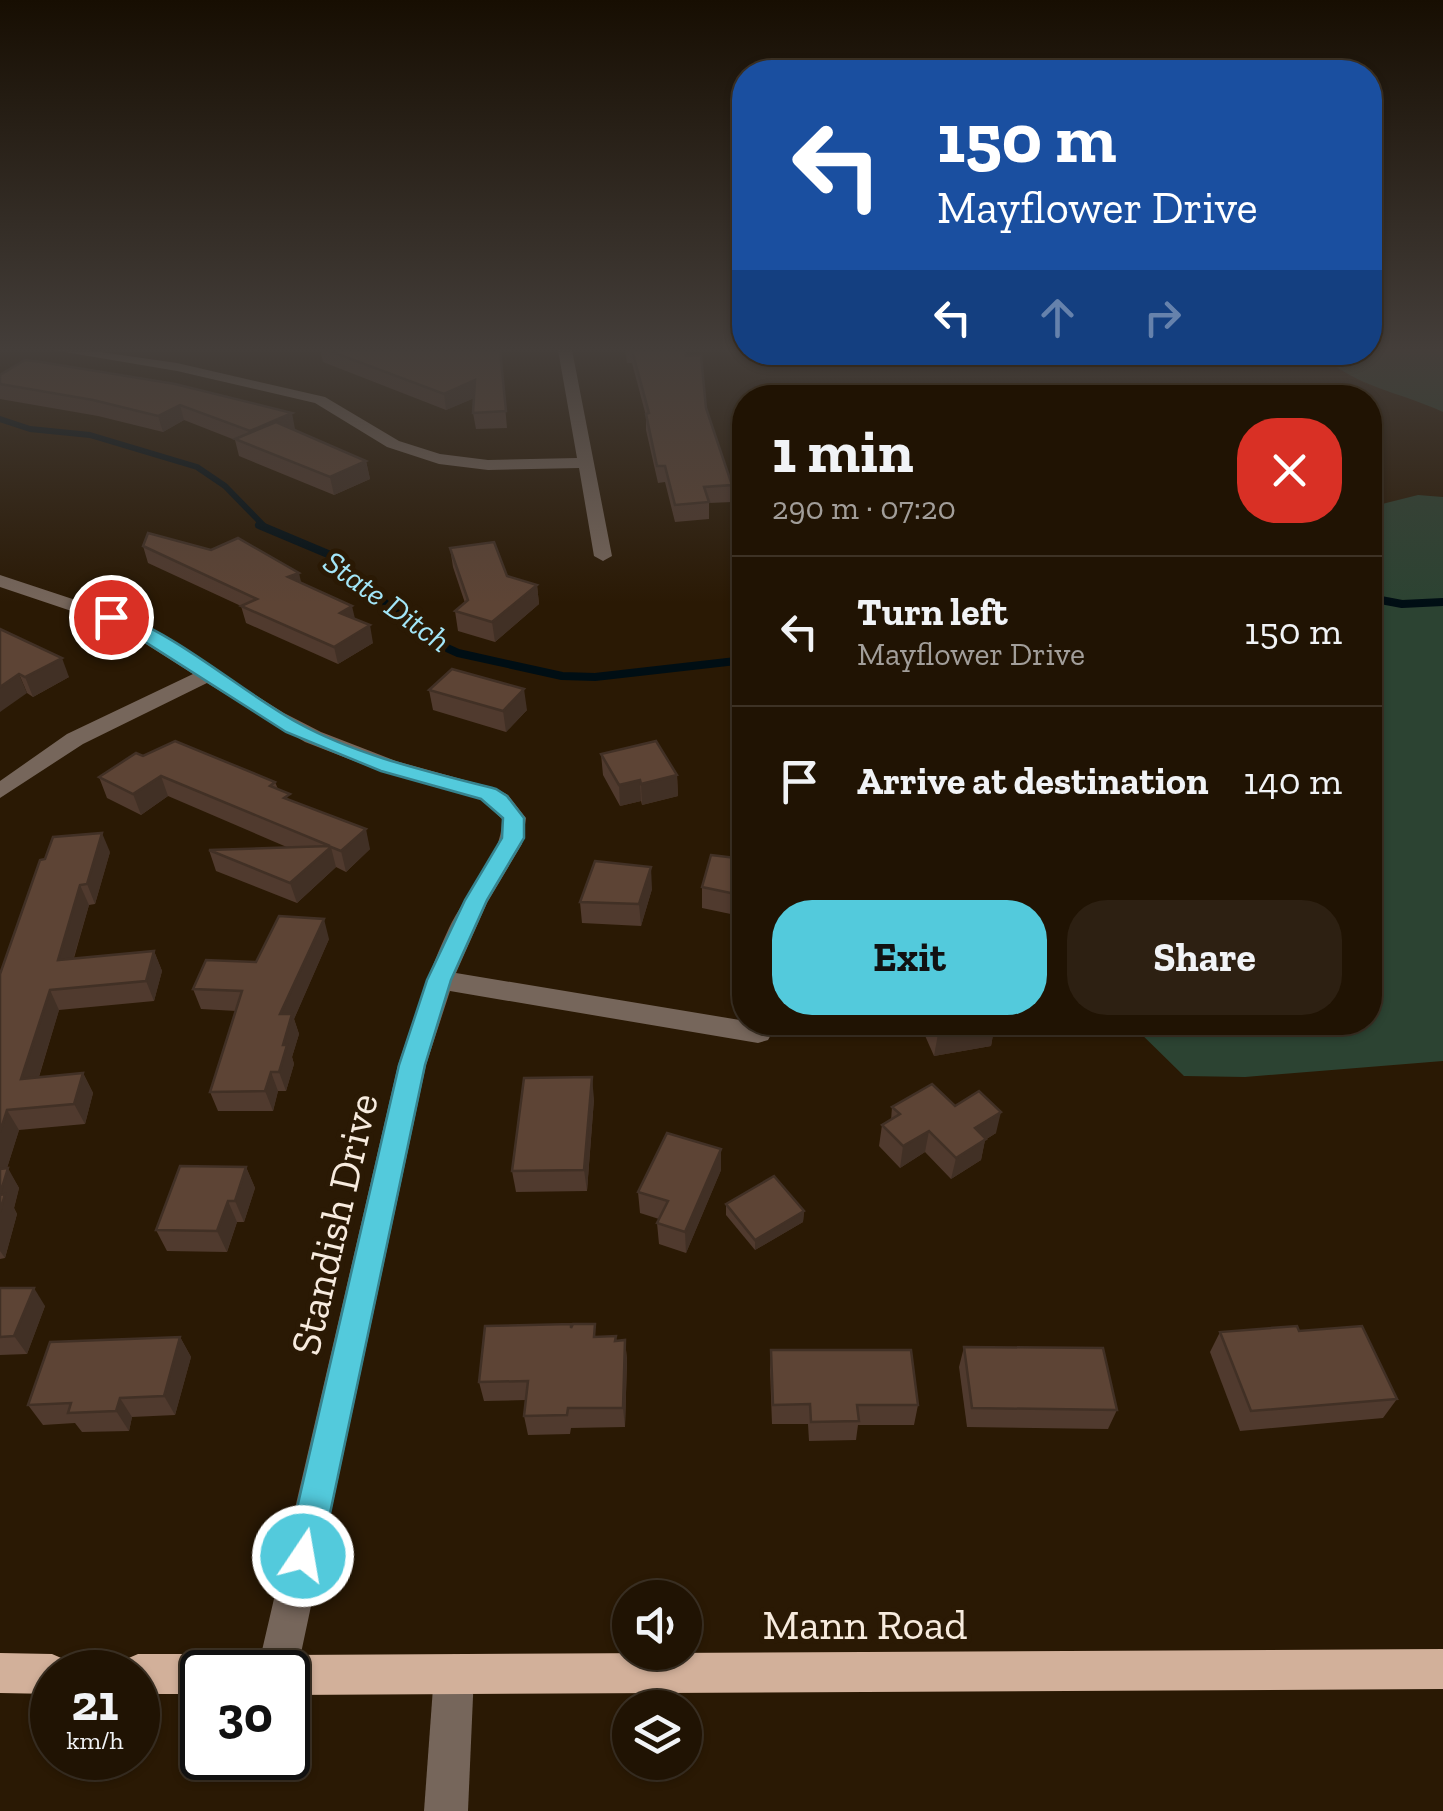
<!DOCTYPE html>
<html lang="en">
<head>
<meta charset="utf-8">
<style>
  :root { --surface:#201303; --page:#2d2012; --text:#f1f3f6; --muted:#a29e9a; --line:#3d3225; --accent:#53cadc }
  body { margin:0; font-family:"Zilla Slab",serif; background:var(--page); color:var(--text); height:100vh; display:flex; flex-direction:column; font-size:38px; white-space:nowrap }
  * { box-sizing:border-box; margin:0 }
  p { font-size:32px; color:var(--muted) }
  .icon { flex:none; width:55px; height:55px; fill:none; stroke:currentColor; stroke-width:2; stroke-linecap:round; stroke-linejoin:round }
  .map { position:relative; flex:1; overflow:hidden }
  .details { position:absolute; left:732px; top:385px; width:650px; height:650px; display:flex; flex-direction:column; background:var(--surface); border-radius:40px; box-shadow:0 2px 8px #0004,0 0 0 2px var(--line) }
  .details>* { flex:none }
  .banner { position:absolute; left:732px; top:60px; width:650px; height:305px; border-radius:40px; box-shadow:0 2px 8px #0004,0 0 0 2px var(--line); background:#1a4fa0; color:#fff; overflow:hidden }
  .controls { position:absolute; left:612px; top:1580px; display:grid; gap:20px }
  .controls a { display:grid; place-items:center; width:90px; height:90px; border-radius:50%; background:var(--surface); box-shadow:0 2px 8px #0004,0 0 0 2px var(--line); font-size:50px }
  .speed { position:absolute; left:30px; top:1650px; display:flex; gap:20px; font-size:50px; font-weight:700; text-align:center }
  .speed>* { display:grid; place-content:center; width:130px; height:130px; border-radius:50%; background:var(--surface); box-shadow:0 2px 8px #0004,0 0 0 2px var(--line); line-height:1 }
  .speed small { font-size:25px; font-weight:400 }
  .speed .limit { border:5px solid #111; border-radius:15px; background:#fff; color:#111 }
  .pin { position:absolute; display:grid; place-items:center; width:85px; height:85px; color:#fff; margin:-42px; border:5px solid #fff; border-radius:50%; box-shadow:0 2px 10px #0007 }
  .me { position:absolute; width:110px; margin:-55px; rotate:12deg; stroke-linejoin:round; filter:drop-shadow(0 0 8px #0008) }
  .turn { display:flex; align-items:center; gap:35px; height:210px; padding:0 40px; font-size:45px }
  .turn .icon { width:130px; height:130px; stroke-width:2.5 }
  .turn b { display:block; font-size:70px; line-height:85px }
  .lanes { display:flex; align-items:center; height:95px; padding:0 40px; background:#0003; justify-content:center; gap:50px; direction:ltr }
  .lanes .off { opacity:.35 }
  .round { display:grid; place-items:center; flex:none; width:105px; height:105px; border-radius:40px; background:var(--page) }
  .head { display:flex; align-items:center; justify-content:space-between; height:170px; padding:0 40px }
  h1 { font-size:60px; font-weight:800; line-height:75px }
  .cta { display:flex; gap:20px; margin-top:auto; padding:20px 40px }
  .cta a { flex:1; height:115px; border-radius:40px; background:var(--accent); color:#111; font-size:40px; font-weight:800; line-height:115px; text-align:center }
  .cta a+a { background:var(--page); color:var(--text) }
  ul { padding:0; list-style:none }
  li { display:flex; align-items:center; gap:30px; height:150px; padding:0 40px; border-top:2px solid var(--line) }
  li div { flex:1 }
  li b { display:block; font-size:38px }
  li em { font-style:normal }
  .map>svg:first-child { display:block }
  .green { fill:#2c4332 }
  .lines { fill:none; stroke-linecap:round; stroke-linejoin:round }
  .stream-far1 { stroke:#000e14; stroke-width:6 }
  .stream { stroke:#000e14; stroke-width:8 }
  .minor { fill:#76665b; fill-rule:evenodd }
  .major { fill:#d2b09a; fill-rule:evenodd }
  .wall { fill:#503a2e }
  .shaded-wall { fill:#413025 }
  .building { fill:#5d4435; stroke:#413025; stroke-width:2.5 }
  .route { fill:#53cadc; stroke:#36838f; stroke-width:2.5 }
  .labels { text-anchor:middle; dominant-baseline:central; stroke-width:10; stroke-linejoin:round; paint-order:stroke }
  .far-water-label { font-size:32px; font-style:italic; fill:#a3e6f8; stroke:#2a1904 }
  .near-street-label { font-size:42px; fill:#f7ebde; stroke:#2a1904 }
</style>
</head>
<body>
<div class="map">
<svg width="1443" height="1811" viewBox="0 0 1443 1811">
  <rect width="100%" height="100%" fill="#2a1904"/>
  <g class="green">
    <path d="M1370,350H1443V412C1395,390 1360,389 1318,353Z"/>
    <polygon points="1418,495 1443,497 1443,1061 1245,1077 1184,1076 1130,1023 1370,1022 1370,507"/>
  </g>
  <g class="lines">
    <polyline class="stream-far1" points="0,419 30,429 90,435 197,467 225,486 265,527"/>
    <g class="stream">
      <polyline points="259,525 328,554 427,639 458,653 562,676 595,677 745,660"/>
      <polyline points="1370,598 1402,604 1443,602"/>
    </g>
    <g class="minor">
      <polygon points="53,350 86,350 177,363 325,397 399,441 440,454 488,460 577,458 558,350 572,350 612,556 603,561 594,556 579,468 488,470 439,464 387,447 315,403 177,371"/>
      <path d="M0,575L133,619L284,713L321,732L396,761L497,789L508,795L526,818L522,844L487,903L456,973L758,1023L768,1026L772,1033L768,1040L758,1043L450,991L426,1065L297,1672L288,1688V1672H257L398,1065C414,1018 428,973 449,928C465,894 503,857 502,819L481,799L380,771L305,742L207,683L83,744L0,798V781L67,734L193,674L119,627L0,587Z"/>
      <polygon points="454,1654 468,1660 474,1674 468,1811 424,1811 434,1674 440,1660"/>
    </g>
    <g class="major">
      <polygon points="1443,1649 1443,1689 288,1695 288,1672 269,1672 274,1661 288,1655"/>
      <polygon points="0,1653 52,1654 66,1660 72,1672 52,1672 52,1694 0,1693"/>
      <polygon points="138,1654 202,1654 216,1660 222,1672 202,1672 202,1694 138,1694 138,1672 118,1672 124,1660"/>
    </g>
  </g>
  <g class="wall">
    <polygon points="320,350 409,350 415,351 500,350 507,428 476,429 473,413 474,398 446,410 323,362"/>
    <polygon points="625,350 685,350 732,485 732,502 709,503 709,519 675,522 665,482 658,483 646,430 646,416 632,363 627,363"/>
    <polygon points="25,360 295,429 293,430 366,461 370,479 334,495 239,456 235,440 184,420 163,432 98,416 0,399 0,375"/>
    <polygon points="143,546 301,583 373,643 338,664 246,623 241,606 148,563"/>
    <polygon points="450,548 507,576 537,585 539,604 495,642 458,631 455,611 465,603 453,567"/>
    <polygon points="0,629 69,677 33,697 27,693"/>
    <polygon points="429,690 527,710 506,732 433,710"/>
    <polygon points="601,754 677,775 678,796 642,805 641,801 620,806 603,775"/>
    <polygon points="143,756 275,782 278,789 291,801 370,849 346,872 336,867 297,903 216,871 209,850 289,848 168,796 141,815 107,798 99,777"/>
    <polygon points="110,852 95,904 89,905 74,958 154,951 162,971 154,1001 59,1010 39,1077 83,1073 93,1093 85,1124 19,1130 7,1168 19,1188 14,1208 17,1214 5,1258 0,1259 0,974"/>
    <polygon points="745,859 745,917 702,908 702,887"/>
    <polygon points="652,889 641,926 582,923 580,902"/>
    <polygon points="329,939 294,1019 299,1034 292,1057 294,1064 286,1091 278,1091 273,1111 218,1111 210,1092 236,1011 201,1009 193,989 256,962"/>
    <polygon points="919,1022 994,1022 995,1024 991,1046 934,1056"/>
    <polygon points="594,1099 587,1191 516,1192 512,1171"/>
    <polygon points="955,1106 996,1133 985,1140 981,1160 951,1179 925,1152 900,1168 879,1146 882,1125 891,1120 892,1107"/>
    <polygon points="246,1167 255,1188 244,1222 237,1222 227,1252 167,1251 156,1230"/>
    <polygon points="721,1170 686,1253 659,1244 657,1223 659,1219 640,1213 638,1192"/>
    <polygon points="726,1204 804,1211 803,1222 755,1250 726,1215"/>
    <polygon points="0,1288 45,1306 27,1354 0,1355"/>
    <polygon points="1299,1331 1397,1399 1383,1418 1240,1431 1210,1352 1220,1332"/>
    <polygon points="616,1336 616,1341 625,1340 627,1360 625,1427 571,1428 570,1434 528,1435 524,1416 526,1400 484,1401 479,1382 597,1337"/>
    <polygon points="180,1337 191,1357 175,1415 132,1417 129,1431 82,1432 75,1423 43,1425 28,1405"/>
    <polygon points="964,1347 1117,1410 1108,1429 967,1427 959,1367"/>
    <polygon points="771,1350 918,1405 914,1425 858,1425 856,1440 809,1441 808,1424 772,1424 770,1370"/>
  </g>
  <g class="shaded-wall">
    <polygon points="475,380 477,397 446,410 444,394"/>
    <polygon points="180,405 184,420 163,432 158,416"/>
    <polygon points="292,413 295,429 254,447 250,431"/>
    <polygon points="366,461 370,479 334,495 330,477"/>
    <polygon points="299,573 303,590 288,577"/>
    <polygon points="537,585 539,604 495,642 492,622"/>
    <polygon points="352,606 356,623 340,613"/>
    <polygon points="370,625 373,643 338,664 334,647"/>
    <polygon points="62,658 69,677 33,697 25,677"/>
    <polygon points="19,674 27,693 0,712 0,687"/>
    <polygon points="524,689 527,710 506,732 503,711"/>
    <polygon points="677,775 678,796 642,805 641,784"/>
    <polygon points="161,776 168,796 141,815 133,794"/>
    <polygon points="640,780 641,801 620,806 619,785"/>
    <polygon points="366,829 370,849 346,872 341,851"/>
    <polygon points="102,833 110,852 95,904 87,884"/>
    <polygon points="331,847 336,867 297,903 290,883"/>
    <polygon points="651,867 652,889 641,926 639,904"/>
    <polygon points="80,885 89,905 67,980 58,960"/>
    <polygon points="324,919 329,939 294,1019 299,1034 292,1057 294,1064 286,1091 279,1072 283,1045 280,1014"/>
    <polygon points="154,951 162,971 154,1001 146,981"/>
    <polygon points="50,990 59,1010 32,1099 21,1079"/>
    <polygon points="995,1024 991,1046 934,1056 938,1034"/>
    <polygon points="271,1072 278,1091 273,1111 265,1091"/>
    <polygon points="83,1073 93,1093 85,1124 74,1104"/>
    <polygon points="592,1077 594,1099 587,1191 584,1170"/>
    <polygon points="7,1110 19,1130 0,1190 0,1132"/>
    <polygon points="1001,1112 996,1133 985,1140 981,1160 951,1179 956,1158 975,1128"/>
    <polygon points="929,1131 925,1152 900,1168 903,1146"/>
    <polygon points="721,1149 721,1170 686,1253 685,1232"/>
    <polygon points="246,1167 255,1188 244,1222 235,1201"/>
    <polygon points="8,1168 19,1188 14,1208 17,1214 5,1258 0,1251 0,1196"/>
    <polygon points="228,1201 237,1222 227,1252 217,1231"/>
    <polygon points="804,1211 803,1222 755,1250 755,1240"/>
    <polygon points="34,1288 45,1306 27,1354 14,1336"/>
    <polygon points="180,1337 191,1357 175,1415 164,1396"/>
    <polygon points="625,1340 627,1360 625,1427 623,1408"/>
    <polygon points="120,1398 132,1417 129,1431 116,1411"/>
  </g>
  <g class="building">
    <polygon points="327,350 409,350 415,351 416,350 500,350 506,411 473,413 475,380 444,394"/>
    <polygon points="632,350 685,350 686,356 701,355 706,408 732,485 704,487 709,502 675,505 665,466 657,466 646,414 649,413"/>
    <polygon points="25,360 41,362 175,384 292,413 250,431 180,405 158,416 93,400 0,384 0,375"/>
    <polygon points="276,422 366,461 330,477 235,439"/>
    <polygon points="148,533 211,550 238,538 299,573 288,577 352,606 340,613 370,625 334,647 241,606 257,599 143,546"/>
    <polygon points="494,542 507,576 537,585 492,622 455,611 468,600 450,548"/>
    <polygon points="0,629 62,658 25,677 19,674 0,687"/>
    <polygon points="452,669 524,689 503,711 429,690"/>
    <polygon points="175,741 275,782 270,786 290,794 284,798 366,829 341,851 331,847 290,883 209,850 330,846 161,776 133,794 99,777 136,753 143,756"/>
    <polygon points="656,741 677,775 641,784 640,780 619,785 601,754"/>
    <polygon points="102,833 87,884 80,885 58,960 154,951 146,981 50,990 21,1079 83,1073 74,1104 7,1110 0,1132 0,974 40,860 45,859 53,837"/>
    <polygon points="711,855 745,859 745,896 702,887"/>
    <polygon points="595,861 651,867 639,904 580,902"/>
    <polygon points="279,916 324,919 280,1014 292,1014 283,1045 287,1045 279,1072 271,1072 265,1091 210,1092 242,991 193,989 206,960 256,962"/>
    <polygon points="932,1022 994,1022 995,1024 938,1034"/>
    <polygon points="592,1077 584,1170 512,1171 524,1078"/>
    <polygon points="932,1084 955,1106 979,1091 1001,1112 975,1128 986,1139 956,1158 929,1131 903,1146 882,1125 900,1114 892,1107"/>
    <polygon points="667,1133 721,1149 685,1232 657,1223 668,1201 638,1192"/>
    <polygon points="180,1166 246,1167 235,1201 228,1201 217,1231 156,1230"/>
    <polygon points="8,1168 0,1194 0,1169"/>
    <polygon points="774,1176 804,1211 755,1240 726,1204"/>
    <polygon points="5,1194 0,1212 0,1195"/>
    <polygon points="0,1288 34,1288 14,1336 0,1337"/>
    <polygon points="571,1324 571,1328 573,1324 595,1324 594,1337 616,1336 615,1341 625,1340 623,1408 568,1408 567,1415 524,1416 528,1381 479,1382 485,1326"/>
    <polygon points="1297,1326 1299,1331 1362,1326 1397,1399 1251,1411 1220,1332"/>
    <polygon points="180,1337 164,1396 120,1398 116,1411 68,1413 71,1403 28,1405 50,1342"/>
    <polygon points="964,1347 1103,1348 1117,1410 972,1408"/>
    <polygon points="771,1350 911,1350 918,1405 857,1405 859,1421 811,1422 810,1404 773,1405"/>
  </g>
  <linearGradient id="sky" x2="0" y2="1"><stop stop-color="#170e02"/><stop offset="0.58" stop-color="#443e3a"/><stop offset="1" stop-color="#443e3a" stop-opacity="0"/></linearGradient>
  <rect width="1443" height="603" fill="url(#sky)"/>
  <path class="route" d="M111,612C173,630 240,691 298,723C358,756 430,772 496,789L507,796L524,818V838L487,900L451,980L425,1065L321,1556L315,1568L303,1574L291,1568L286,1556L399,1065L427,980L465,900L502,838L503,818L481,799L381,771L286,732L139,638L105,621V613Z"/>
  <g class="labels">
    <g class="far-water-label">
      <text transform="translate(387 601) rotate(36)">State Ditch</text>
    </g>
    <g class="near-street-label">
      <text transform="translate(334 1224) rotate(-77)">Standish Drive</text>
      <text x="865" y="1624">Mann Road</text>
    </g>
  </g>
</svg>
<div class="controls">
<a><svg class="icon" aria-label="sound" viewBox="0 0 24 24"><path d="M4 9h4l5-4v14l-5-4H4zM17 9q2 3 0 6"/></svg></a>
<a><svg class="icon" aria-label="layers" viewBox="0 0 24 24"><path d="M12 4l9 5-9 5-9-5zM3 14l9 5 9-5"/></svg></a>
</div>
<div class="speed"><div>21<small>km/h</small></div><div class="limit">30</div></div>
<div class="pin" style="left:111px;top:617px;background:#d93025"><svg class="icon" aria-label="arrive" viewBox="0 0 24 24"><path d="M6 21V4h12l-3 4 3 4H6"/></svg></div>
<svg class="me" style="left:303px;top:1556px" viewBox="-20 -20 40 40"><circle r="17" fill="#53cadc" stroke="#fff" stroke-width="3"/><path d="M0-11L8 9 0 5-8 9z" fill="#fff"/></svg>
<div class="banner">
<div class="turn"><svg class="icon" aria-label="left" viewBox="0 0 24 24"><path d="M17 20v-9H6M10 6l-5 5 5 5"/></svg><div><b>150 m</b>Mayflower Drive</div></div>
<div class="lanes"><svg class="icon" aria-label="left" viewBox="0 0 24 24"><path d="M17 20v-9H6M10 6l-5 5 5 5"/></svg><svg class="icon off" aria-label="ahead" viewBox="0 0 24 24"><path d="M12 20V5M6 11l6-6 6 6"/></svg><svg class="icon off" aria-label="right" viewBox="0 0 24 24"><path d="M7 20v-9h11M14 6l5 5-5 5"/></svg></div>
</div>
<section class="details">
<div class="head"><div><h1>1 min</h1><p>290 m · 07:20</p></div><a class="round" style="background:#d93025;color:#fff"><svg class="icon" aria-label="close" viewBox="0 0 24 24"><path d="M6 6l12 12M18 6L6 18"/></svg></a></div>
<ul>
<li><svg class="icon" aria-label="left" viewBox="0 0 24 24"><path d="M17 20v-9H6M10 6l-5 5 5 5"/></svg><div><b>Turn left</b><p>Mayflower Drive</p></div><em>150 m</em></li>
<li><svg class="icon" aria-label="arrive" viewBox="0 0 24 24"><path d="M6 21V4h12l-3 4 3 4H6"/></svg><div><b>Arrive at destination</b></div><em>140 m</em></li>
</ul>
<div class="cta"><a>Exit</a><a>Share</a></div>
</section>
</div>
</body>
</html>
